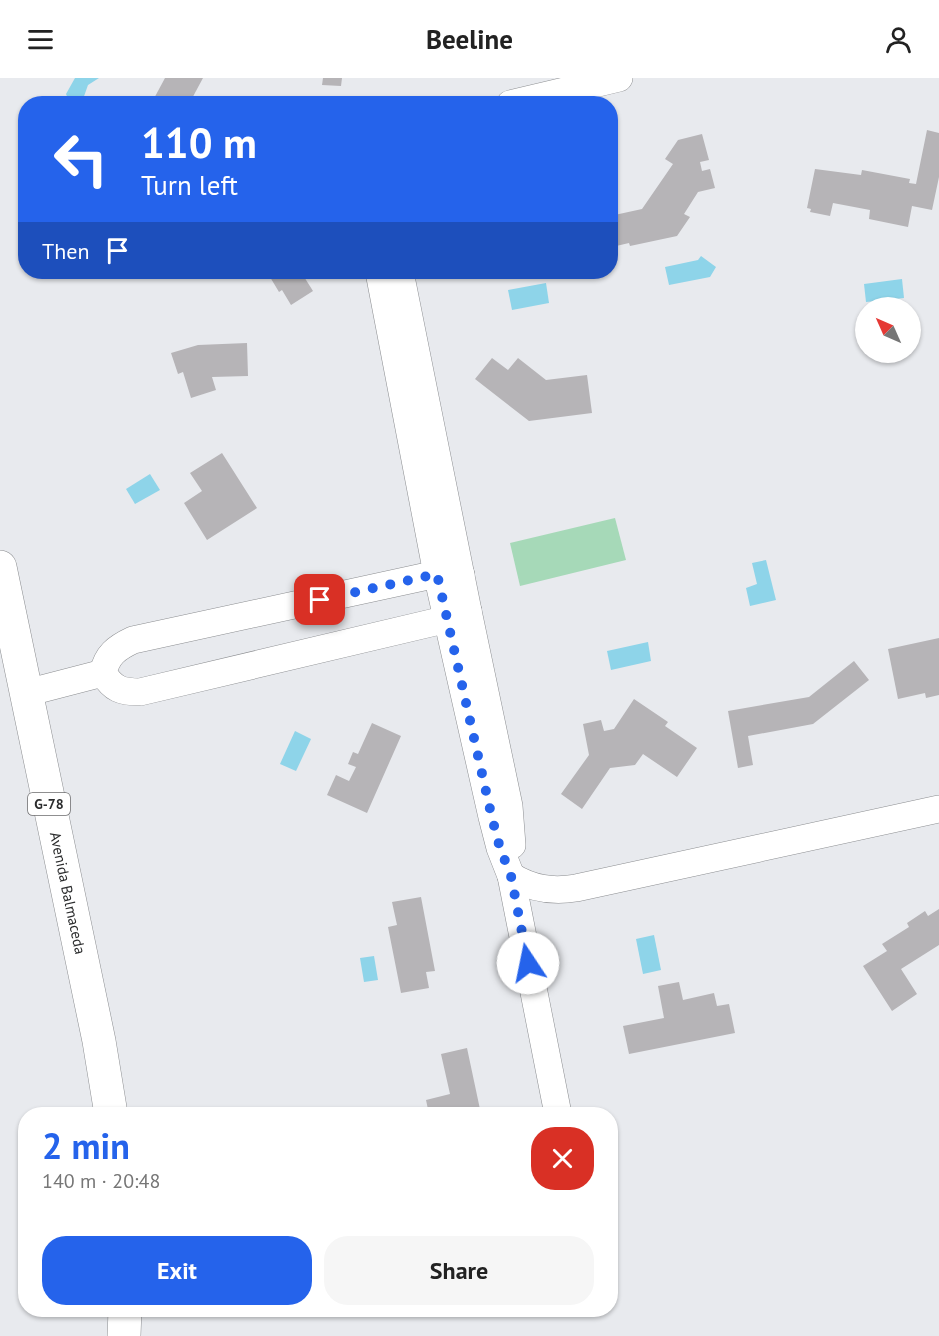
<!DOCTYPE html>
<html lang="en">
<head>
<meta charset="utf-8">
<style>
  :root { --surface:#fff; --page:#f6f6f6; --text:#222; --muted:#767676; --accent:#2563eb }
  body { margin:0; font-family:"PT Sans",sans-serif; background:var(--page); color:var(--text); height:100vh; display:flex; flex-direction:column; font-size:22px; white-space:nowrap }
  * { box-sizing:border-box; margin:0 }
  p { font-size:20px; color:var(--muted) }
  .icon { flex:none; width:33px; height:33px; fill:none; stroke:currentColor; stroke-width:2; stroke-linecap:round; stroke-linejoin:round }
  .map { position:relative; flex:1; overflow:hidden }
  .drawer { position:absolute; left:18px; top:1029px; width:600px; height:210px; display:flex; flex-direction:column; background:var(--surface); border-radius:24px; box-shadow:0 2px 4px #0004 }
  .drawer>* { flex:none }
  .banner { position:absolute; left:18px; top:18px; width:600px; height:183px; border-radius:24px; box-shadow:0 2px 4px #0004; background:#2563eb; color:#fff; overflow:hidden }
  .needle { width:39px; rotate:315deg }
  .buttons { position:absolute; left:855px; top:219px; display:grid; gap:12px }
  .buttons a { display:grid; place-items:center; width:66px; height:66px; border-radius:50%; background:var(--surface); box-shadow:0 2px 4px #0004; font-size:30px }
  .pin { position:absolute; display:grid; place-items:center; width:51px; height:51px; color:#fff; margin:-26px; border-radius:12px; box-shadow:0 3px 9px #0006 }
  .me { position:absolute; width:66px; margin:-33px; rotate:349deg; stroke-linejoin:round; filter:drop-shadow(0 0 4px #0008) }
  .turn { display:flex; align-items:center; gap:21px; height:126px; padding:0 24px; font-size:27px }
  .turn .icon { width:78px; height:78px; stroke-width:2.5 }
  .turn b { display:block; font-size:42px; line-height:51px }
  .then { display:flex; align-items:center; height:57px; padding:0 24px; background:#0003; gap:12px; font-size:22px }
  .round { display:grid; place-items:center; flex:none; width:63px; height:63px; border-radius:24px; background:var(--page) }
  .overview { display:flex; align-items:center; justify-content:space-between; height:102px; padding:0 24px }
  h1 { font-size:36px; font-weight:800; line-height:45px; color:var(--accent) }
  .primary-button { display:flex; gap:12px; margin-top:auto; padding:12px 24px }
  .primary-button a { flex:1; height:69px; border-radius:24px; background:var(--accent); color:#fff; font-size:24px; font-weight:800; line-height:69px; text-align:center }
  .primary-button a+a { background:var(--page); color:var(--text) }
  header { display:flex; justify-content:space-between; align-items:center; height:78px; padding:0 24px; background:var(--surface); font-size:27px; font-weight:800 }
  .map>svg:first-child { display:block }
  .green { fill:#a6d9b8 }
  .water { fill:#8ed4e9 }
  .building { fill:#b6b4b7 }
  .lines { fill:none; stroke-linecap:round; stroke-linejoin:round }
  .minor-casing { stroke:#8c8e91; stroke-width:28 }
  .major-casing { stroke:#8c8e91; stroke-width:34 }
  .minor { stroke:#fff; stroke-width:27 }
  .major { stroke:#fff; stroke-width:33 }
  .route { stroke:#2563eb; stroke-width:10; stroke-dasharray:0 18 }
  .labels { text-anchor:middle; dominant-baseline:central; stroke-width:4.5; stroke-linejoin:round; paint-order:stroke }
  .shield { fill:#fff; stroke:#6b6b6c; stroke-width:1.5 }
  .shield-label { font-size:14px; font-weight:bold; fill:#2b2c2d }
  .street-label { font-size:15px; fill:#2b2c2d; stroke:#fff }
</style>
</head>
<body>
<header><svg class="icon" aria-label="menu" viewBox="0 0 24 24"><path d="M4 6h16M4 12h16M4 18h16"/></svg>Beeline<svg class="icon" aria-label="person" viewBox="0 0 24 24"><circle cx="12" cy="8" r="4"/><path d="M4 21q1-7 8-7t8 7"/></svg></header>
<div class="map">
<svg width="939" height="1258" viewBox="0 0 939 1258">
  <rect width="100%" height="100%" fill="#e8eaee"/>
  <polygon class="green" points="615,440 626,482 520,508 510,465"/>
  <g class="water">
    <polygon points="75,0 99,0 88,7 82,24 70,25 66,16"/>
    <polygon points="701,178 716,189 710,199 669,207 665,189 698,182"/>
    <polygon points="902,201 904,220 866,224 864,206"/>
    <polygon points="546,205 549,225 512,232 508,212"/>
    <polygon points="150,396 160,412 135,426 126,411"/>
    <polygon points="766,482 776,522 750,528 746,510 757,506 752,485"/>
    <polygon points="648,564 651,583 611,592 607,573"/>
    <polygon points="295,653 311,661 296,693 280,686"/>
    <polygon points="654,857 661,892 643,896 636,861"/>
    <polygon points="374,878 378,902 364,904 360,880"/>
  </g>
  <g class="building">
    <polygon points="165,0 203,0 189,26 151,26"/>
    <polygon points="323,0 342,0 341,8 322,7"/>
    <polygon points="927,52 939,55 939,99 932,132 912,128 908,149 869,141 870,132 833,125 830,138 810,134 811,131 807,130 815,91 861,97 862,92 910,101 909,105 916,106"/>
    <polygon points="702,56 709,82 700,84 702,93 710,91 715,110 698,114 684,136 690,139 677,158 630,168 629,165 612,169 610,138 642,131 673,86 665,81 678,62"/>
    <polygon points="267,194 301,194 313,213 291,227 282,212 279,214"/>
    <polygon points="247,265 248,298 212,299 216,312 191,320 183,294 178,296 171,275 198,267"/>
    <polygon points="492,280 508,292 518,280 546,302 587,297 592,335 529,343 475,301"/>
    <polygon points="222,375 257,430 207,462 184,425 202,413 190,395"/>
    <polygon points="939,560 939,617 926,620 925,615 898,621 888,571"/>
    <polygon points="854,583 869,602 813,646 748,658 753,687 738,690 728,633 809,619"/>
    <polygon points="634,621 668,644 665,648 697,670 677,699 643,676 635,687 610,690 582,731 561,716 589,677 583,646 601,642 604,653 614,651"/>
    <polygon points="372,645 401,658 367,735 327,717 336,697 349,703 356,689 348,686 353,674 358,676"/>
    <polygon points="421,819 435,893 426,894 429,910 401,915 388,849 397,847 392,824"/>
    <polygon points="939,831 939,867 901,891 917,916 892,933 863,888 887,873 882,866 909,849 907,845 925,833 928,838"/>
    <polygon points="679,904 683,922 714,915 717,928 729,926 735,955 629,976 623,948 664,940 658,908"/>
    <polygon points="467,970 481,1036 429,1036 426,1022 450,1016 441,976"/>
  </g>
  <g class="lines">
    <g class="minor-casing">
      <g id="minor">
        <polyline points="510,26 619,0"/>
        <polyline points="379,194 437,496 492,739 500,770 511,798 558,1036"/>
        <polyline points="400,194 468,533 509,728 512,767"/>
        <path d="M461,497L437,496L133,562C116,570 107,577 103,595C113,611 121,614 140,614L448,541L468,533"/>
        <polyline points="26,615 103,595"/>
        <path d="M511,798C532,811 552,814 576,810L939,731"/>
      </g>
    </g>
    <g class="major-casing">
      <g id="major">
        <polyline points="0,489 99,963 111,1036"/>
        <polyline points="124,1258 125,1232"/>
      </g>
    </g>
    <use href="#minor" class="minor"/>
    <use href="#major" class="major"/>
  </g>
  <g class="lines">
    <polyline class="route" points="320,522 437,496 492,740 500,770 511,798 528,885"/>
  </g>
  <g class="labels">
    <rect class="shield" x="28" y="715" width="42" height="22" rx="4.5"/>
    <g class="shield-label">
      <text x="49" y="726">G-78</text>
    </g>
    <g class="street-label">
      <text transform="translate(68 815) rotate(78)">Avenida Balmaceda</text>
    </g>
  </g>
</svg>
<div class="buttons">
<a><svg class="needle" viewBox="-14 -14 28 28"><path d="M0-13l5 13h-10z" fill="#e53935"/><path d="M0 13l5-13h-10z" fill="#767676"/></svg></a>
</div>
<div class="pin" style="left:320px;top:522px;background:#d93025"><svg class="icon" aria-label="arrive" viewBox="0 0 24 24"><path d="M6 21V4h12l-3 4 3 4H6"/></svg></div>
<svg class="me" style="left:528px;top:885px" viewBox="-20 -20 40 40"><circle r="19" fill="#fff"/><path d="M0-13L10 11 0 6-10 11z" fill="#2563eb"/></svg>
<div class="banner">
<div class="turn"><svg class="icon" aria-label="left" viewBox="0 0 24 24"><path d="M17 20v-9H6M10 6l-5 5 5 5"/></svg><div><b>110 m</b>Turn left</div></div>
<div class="then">Then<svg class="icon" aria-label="arrive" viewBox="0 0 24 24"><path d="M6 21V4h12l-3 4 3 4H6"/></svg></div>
</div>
<section class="drawer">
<div class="overview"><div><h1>2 min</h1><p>140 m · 20:48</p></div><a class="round" style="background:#d93025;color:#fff"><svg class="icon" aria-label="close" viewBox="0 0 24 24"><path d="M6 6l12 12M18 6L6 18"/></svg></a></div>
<div class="primary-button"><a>Exit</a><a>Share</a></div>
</section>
</div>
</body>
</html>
